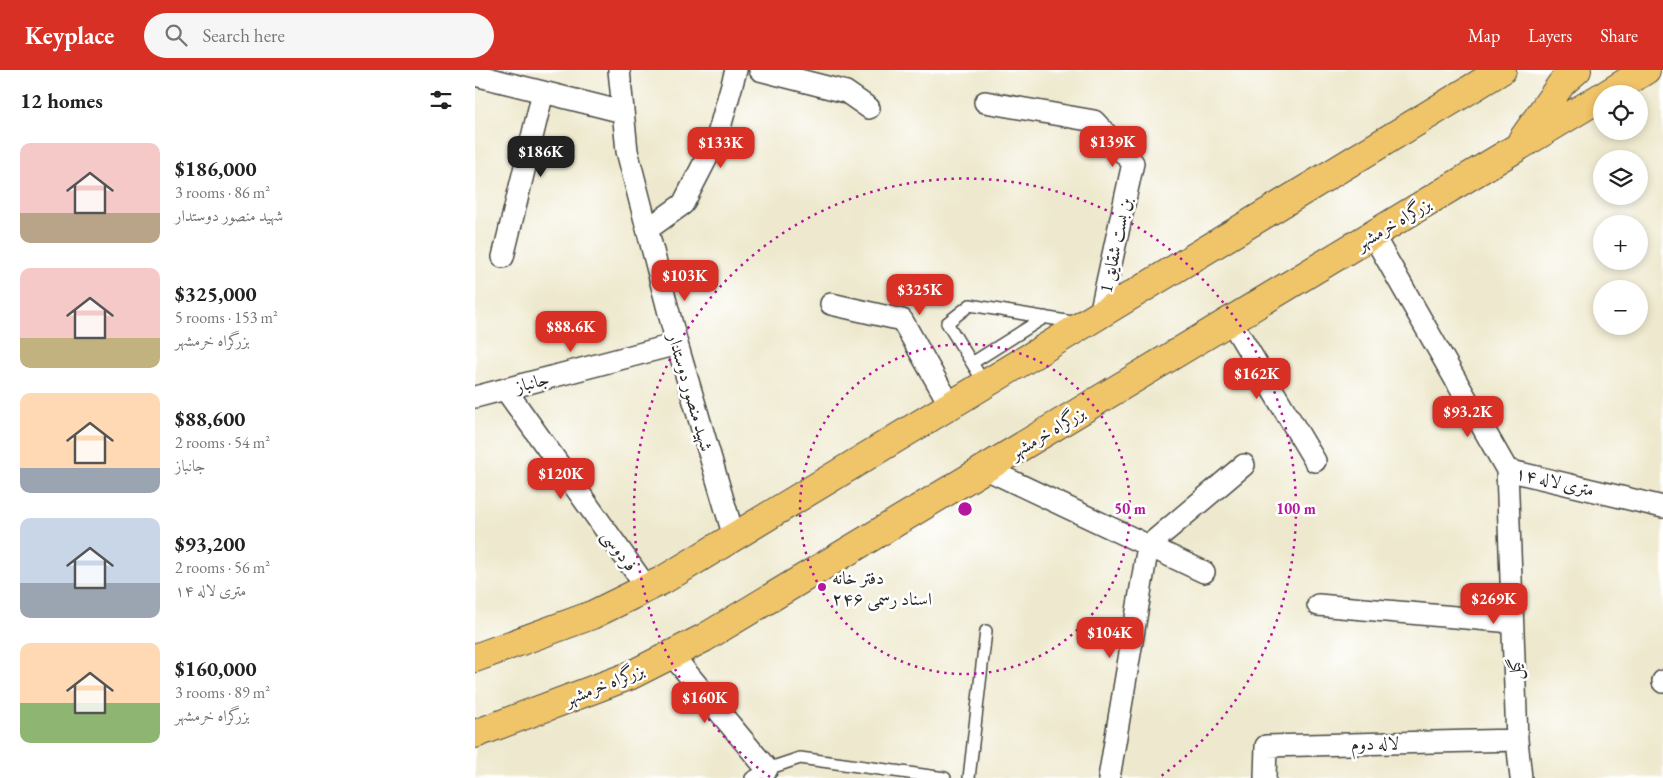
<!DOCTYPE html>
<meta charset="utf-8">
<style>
body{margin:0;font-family:"EB Garamond",Amiri,serif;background:#f6f6f6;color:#222;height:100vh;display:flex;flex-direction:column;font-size:19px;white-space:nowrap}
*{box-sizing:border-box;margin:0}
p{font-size:16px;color:#767676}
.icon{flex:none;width:28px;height:28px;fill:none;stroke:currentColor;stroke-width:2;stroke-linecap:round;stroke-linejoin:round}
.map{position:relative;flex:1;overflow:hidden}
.details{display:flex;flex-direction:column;background:#fff;width:475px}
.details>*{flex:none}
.tools{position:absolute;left:1118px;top:15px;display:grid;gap:10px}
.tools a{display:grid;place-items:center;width:55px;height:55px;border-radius:50%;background:#fff;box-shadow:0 2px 8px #0003;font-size:25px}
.price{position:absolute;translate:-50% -42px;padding:0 11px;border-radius:10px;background:#d93025;color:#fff;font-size:16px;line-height:32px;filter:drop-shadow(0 1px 2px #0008)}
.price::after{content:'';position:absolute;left:50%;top:30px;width:15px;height:11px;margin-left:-8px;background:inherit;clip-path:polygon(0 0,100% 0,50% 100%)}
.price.on{background:#222;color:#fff}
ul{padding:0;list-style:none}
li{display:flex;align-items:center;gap:15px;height:125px;padding:0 20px}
li span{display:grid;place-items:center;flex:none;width:140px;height:100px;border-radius:10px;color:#555}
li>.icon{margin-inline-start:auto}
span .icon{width:60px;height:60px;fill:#fffc;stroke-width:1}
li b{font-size:21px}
h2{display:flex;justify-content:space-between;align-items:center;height:60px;padding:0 20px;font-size:21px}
header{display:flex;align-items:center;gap:30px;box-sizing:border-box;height:70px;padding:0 25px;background:#d93025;color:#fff}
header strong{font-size:24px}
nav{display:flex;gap:28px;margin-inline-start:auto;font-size:18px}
.search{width:350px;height:45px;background:#f6f6f6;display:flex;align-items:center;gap:12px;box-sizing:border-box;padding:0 18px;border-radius:28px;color:#767676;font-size:19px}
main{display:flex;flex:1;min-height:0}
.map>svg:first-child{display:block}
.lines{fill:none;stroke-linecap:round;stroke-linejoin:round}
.lane-casing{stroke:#484843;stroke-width:14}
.street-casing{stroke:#484843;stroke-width:24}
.highway-casing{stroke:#484843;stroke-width:30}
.lane{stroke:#fff;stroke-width:11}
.street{stroke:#fff;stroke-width:21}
.highway{stroke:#f0c469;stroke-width:28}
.ring{fill:none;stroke:#b5179e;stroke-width:2.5;stroke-dasharray:2.5 5}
.poi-dot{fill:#b5179e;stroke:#fff;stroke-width:2}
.labels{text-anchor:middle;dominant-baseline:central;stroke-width:5;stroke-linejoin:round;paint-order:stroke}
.street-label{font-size:18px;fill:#2b2b2b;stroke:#fff}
.poi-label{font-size:18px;fill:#2b2b2b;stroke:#fff;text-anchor:start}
.centre{fill:#b5179e;stroke:#fff;stroke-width:2.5}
.ring-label{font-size:15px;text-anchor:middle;font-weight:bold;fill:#b5179e;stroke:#fff;stroke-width:5;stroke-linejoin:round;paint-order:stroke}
</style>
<header>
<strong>Keyplace</strong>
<div class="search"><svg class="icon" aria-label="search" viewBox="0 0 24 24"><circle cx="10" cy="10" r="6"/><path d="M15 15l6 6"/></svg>Search here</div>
<nav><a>Map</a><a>Layers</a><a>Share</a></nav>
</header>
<main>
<section class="details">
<h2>12 homes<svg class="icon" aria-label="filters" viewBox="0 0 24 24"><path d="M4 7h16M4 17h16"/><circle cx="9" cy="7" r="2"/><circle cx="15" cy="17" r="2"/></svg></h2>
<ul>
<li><span style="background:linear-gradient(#f6c9c9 70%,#b9a48a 0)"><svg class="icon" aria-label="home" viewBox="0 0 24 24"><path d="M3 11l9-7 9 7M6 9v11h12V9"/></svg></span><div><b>$186,000</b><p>3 rooms · 86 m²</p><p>شهید منصور دوستدار</p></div></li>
<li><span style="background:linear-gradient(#f6c9c9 70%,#c2b280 0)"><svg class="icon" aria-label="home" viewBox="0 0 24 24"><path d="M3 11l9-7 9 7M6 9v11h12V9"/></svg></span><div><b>$325,000</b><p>5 rooms · 153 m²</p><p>بزرگراه خرمشهر</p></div></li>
<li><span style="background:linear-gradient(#ffd9b3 75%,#9aa5b1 0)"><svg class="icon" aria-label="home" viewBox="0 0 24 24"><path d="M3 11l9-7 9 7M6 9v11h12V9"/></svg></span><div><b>$88,600</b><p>2 rooms · 54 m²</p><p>جانباز</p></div></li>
<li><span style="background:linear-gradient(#c9d6e8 65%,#9aa5b1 0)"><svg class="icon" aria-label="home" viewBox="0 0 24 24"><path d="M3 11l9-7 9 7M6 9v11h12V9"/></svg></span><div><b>$93,200</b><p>2 rooms · 56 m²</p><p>۱۴ متری لاله</p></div></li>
<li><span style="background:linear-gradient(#ffd9b3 60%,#8fb573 0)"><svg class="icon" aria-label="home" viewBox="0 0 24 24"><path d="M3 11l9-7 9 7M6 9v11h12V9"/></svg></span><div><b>$160,000</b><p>3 rooms · 89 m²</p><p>بزرگراه خرمشهر</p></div></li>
</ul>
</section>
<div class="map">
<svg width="1188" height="708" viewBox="0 0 1188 708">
<rect width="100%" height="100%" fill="#fff"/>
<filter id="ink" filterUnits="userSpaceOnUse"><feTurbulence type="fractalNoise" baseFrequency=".02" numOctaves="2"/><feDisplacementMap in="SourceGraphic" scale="10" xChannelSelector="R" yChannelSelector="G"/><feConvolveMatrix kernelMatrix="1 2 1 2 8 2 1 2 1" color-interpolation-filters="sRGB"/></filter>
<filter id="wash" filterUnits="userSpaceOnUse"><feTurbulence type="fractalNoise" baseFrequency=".0096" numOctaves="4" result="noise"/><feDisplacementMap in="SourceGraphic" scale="20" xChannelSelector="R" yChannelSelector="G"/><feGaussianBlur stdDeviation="1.12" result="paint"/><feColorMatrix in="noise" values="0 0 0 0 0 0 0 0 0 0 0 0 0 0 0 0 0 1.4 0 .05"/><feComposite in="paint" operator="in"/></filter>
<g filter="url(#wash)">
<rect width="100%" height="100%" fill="#eee9ce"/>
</g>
<g filter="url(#ink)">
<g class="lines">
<defs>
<path id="lane" d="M497,293L570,247
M510,314L472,253L495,235L603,253
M276,708L292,699L325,688L470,708
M494,708L511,561"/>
<path id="street" d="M144,0L152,81L202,274L259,467
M285,0L371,22L394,38
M0,5L148,42
M510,32L619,51L658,93L625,244
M173,159L208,134L242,68L261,0
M898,165L1032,400L1188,437
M28,187L68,22
M356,234L427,250L475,335
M756,251L840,391
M30,319L172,518
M0,327L202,274
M511,399L729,502
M1032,400L1042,670L1046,708
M843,535L1037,552
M197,585L292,699
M1188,612V611
M634,708L673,476L769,395
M790,708L791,676L1042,670"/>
<path id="highway" d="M1132,24L1171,0
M1047,70L1087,13L1102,0
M0,588L117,545L188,510L1027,0
M0,664L154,606L229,568L1126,27"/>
</defs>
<use href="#lane" class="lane-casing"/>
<use href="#street" class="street-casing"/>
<use href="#highway" class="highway-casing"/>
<use href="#lane" class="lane"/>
<use href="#street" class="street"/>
<use href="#highway" class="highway"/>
</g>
</g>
<g class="ring">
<circle cx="490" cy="439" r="165"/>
<path d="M295 707A331 331 0 1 1 685 707"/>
</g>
<circle class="poi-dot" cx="347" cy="517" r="5"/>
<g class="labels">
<g class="street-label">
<text transform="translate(918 153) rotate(-31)">بزرگراه خرمشهر</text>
<text transform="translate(640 175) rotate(-78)">بن بست شقایق 1</text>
<text transform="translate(57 312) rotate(-15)">جانباز</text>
<text transform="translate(216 322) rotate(74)">شهید منصور دوستدار</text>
<text transform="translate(572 362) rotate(-31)">بزرگراه خرمشهر</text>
<text transform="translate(1080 411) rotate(13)">۱۴ متری لاله</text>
<text transform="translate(145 480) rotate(54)">فردوسی</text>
<text transform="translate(1039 599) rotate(-92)">گیل</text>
<text transform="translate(129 614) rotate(-22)">بزرگراه خرمشهر</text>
<text transform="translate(900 673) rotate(-1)">لاله دوم</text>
</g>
<g class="poi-label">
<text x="357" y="507">دفتر خانه<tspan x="357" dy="21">اسناد رسمی ۲۴۶</tspan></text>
</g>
</g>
<circle cx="490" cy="439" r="8" class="centre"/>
<g class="ring-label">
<text x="655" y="444">50 m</text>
<text x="821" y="444">100 m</text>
</g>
</svg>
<div class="tools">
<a><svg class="icon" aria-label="locate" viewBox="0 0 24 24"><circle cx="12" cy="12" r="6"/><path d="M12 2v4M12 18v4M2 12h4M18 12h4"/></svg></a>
<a><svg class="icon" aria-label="layers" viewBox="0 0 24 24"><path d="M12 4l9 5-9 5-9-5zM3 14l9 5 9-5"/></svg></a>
<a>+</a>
<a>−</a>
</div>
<b class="price" style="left:638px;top:98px">$139K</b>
<b class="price" style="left:246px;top:99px">$133K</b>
<b class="price on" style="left:66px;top:108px">$186K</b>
<b class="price" style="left:210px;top:232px">$103K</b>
<b class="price" style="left:445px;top:246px">$325K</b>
<b class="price" style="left:96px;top:283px">$88.6K</b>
<b class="price" style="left:782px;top:330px">$162K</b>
<b class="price" style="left:993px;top:368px">$93.2K</b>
<b class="price" style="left:86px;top:430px">$120K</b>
<b class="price" style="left:1019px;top:555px">$269K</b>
<b class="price" style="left:635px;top:589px">$104K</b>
<b class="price" style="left:230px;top:654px">$160K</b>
</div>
</main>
